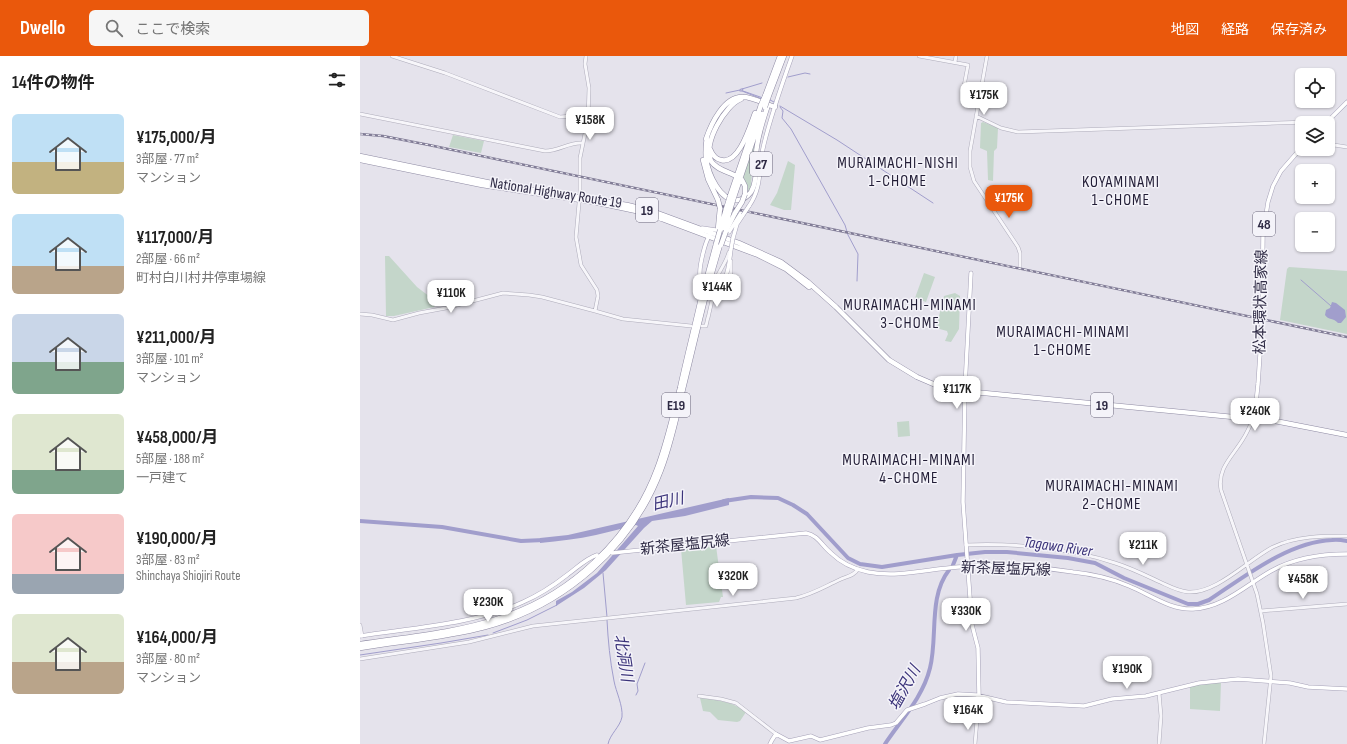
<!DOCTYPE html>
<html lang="ja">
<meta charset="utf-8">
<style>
body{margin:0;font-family:"Sofia Sans Condensed","Noto Sans JP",sans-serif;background:#f6f6f6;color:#222;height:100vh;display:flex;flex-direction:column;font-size:15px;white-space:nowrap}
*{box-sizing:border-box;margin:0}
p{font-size:13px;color:#767676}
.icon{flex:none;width:22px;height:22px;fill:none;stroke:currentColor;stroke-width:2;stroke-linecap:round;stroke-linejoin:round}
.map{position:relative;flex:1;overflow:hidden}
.panel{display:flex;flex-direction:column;background:#fff;width:360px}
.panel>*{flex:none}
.tools{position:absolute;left:935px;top:12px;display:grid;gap:8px}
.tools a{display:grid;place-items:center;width:40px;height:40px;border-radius:6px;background:#fff;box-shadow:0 1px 3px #0004;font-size:20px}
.price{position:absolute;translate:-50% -34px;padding:0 9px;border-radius:8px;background:#fff;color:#222;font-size:13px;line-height:26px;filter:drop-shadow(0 1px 2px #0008)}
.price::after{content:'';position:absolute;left:50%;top:24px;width:12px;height:9px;margin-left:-6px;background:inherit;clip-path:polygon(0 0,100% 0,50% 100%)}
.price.on{background:#ea580c;color:#fff}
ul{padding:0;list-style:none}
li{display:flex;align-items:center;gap:12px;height:100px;padding:0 12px}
li span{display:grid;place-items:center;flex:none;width:112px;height:80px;border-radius:6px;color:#555}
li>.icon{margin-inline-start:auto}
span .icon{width:48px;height:48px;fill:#fffc;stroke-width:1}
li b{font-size:17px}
h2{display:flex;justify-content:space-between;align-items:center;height:48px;padding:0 12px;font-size:17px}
header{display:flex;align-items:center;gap:24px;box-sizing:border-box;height:56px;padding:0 20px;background:#ea580c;color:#fff}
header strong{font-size:19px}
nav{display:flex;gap:22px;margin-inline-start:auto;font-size:14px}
.search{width:280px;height:36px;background:#f6f6f6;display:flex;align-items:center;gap:10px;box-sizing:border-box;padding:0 14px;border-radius:6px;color:#767676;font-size:15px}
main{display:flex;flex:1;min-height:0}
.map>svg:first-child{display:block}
.green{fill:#c4d6ca}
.water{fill:#a19ecc}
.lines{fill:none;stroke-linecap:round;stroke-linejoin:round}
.stream{stroke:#a19ecc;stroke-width:1}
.river{stroke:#a19ecc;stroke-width:4}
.minor-casing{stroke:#aeacba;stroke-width:4}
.major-casing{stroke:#a6a2b8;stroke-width:4.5}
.highway-casing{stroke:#8e8aa3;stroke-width:5.5}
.minor{stroke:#f7f6fa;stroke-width:3}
.major{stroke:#fff;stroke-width:3.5}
.highway{stroke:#fff;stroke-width:4.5}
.rail-casing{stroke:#817c96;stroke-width:2.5}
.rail{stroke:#f4f3f9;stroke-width:1;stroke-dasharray:3;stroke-linecap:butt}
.minor-bridge-casing{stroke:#aeacba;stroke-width:4;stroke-linecap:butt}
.major-bridge-casing{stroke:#a6a2b8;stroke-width:4.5;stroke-linecap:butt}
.highway-bridge-casing{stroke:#8e8aa3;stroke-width:5.5;stroke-linecap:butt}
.minor-bridge{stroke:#f7f6fa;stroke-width:3}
.major-bridge{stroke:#fff;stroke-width:3.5}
.highway-bridge{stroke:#fff;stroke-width:4.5}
.labels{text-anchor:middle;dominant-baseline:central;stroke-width:3;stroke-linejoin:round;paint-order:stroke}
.shield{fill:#f4f3f9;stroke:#6a677b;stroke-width:1}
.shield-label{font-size:14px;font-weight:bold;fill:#2f2b45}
.street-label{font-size:15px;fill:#2f2b45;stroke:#f4f3f9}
.neighbourhood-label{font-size:16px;letter-spacing:1px;fill:#221d36;stroke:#f4f3f9}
.water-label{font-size:16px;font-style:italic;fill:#3b337a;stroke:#f4f3f9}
</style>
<header>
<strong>Dwello</strong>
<div class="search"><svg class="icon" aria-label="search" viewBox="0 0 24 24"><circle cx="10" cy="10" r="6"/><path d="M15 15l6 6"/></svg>ここで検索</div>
<nav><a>地図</a><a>経路</a><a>保存済み</a></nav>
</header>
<main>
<section class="panel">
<h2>14件の物件<svg class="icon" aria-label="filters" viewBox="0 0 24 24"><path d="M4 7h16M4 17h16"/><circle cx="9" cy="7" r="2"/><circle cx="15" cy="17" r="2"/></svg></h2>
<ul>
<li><span style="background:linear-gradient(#bfe0f5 60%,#c2b280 0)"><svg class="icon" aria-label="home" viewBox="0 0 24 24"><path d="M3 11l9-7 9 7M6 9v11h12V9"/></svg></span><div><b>¥175,000/月</b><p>3部屋 · 77 m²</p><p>マンション</p></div></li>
<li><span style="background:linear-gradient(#bfe0f5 65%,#b9a48a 0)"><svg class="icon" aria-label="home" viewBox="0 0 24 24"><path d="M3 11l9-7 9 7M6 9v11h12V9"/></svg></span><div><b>¥117,000/月</b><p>2部屋 · 66 m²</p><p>町村白川村井停車場線</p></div></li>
<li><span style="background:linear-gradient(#c9d6e8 60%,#7fa58c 0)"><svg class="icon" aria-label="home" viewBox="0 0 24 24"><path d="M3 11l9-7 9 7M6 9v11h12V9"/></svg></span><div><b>¥211,000/月</b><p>3部屋 · 101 m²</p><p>マンション</p></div></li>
<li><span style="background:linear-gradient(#dfe7d0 70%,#7fa58c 0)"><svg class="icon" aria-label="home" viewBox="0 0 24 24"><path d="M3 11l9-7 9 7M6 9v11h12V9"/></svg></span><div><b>¥458,000/月</b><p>5部屋 · 188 m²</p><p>一戸建て</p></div></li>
<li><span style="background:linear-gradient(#f6c9c9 75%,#9aa5b1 0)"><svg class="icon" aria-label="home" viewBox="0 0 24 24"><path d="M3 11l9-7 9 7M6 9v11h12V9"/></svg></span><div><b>¥190,000/月</b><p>3部屋 · 83 m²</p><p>Shinchaya Shiojiri Route</p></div></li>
<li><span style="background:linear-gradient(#dfe7d0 60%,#b9a48a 0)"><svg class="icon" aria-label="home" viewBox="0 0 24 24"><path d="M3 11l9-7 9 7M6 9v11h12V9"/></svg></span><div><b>¥164,000/月</b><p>3部屋 · 80 m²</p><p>マンション</p></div></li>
</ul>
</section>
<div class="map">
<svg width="987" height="688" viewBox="0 0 987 688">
<rect width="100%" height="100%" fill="#e5e3ec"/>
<path class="green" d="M623,66L638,72L637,92L634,95L633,125L628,124L627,95L620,92L621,67Z
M397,78L393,104L391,130L387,139V129L383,122Z
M93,79L124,85L121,97L89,91Z
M428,105L435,109L431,154H424L410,149L417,137Z
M25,200H29L57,231L78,247L74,251L34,260H26Z
M929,211L987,215V278L920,264L927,213Z
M564,217L575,221L566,246L555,242Z
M595,237L600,240L599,273L591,286L585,285L588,278L587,275L576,272L584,240Z
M549,365L550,380L538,381L537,366Z
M356,490L363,541H361L359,546L326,549L321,493Z
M861,626L860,655L830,653V630Z
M340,642C357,644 372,645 386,656L380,665L377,666L358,664L350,656L343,655Z"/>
<path class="water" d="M972,246L976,247L985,254L986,261L981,267H978C974,262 968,264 965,259L966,254L970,252Z
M369,442V449L325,460L292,465L284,472L246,514L224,532L196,550V545L212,536L237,517L278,470L276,469C263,472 250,476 236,479C218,483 199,485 180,487V482L208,479Z"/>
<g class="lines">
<path class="stream" d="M428,21L445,17L450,18
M381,33H383L382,35H380Z
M382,33L402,27
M382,35L402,43
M383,35L403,42
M366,37L380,34
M410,44L414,46
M420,50L477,84L573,147
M420,51L423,55L422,62L431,73L485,169L488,179L498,198L497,225
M941,224L971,250
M243,517L247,561
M247,564C248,584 250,605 254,625C256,636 263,649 262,661C260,671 250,678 248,688
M133,577L167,564L197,549
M0,599L81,587L128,579
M276,639L278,635L277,628L285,607"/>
<path class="river" d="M364,445L391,441L418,442L433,449L447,458L488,502L500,508L522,511L597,499L625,496H647L708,502L735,507L764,522L828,548H838L849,544C884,521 928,486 972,484C977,483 982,484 987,485
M0,465L82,471L161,485L184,484
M593,509L597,499
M525,688C541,664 563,641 570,612C578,581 568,541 589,514"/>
<defs>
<path id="minor" d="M32,0L85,17L200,61L212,60L228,56
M226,0L225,8L229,32L228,63L220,102V136L216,181L221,209L237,234L238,240L235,255L263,263L331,270
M559,0L608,9L604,30L621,34
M627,0L610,95V111L614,125L658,191L660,197V211
M595,6L596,0
M0,58L185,95C199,95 209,86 222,87
M616,60L641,72L658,76L948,66L950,67
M968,85L974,89L987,91
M354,229C357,217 366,208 369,196
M0,258L12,259L33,264L59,257L86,252L143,237L169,239L182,241L235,255
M348,262L353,240L364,231L368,225L371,216V205
M342,270H346L348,261
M893,363C890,370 887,377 883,383C873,400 857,412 861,434L897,538L903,567L911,620L904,688
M606,489C653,487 710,492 755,507C771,512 785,519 800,526C809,530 818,535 828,536C856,538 888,504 913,491C936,480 962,480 987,480
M901,555L987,548
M0,569L2,580
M0,603L109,586L173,570L436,542C453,538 464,531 479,524C487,520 494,520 498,513
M339,640L361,643L376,647L416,678
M615,688L619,640
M799,688L801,660L799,637"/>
<path id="major" d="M966,67L987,46
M389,150C403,130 398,111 404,88C411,59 422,28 432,0
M342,172L369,176L381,157
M350,179C345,185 339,211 340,219C340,223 342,225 344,228C368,241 369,207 371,193
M373,182L377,168L383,159
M611,217L605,331L603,446L612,569L618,592L619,640
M902,257L903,178L908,146L913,130L921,115L942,91
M893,363L895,356L898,328L902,268
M252,497L446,477C458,479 462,490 471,497C481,507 494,513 508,516C538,522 568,513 598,511C636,508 676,510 713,516C732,518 751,522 769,530C789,538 810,554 833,553C863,552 886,529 911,515C934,502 961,498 987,498
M0,580C51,572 116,568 163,546C179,539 193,530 207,519C217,512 225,503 237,499
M410,688L412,684L416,678L429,685L451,680L460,684L508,672L531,669L536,667L547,654L565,648L580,642L598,638L616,639L646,646L724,650L752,643L786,640L839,627L878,623L930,627L948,631L987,633"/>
<path id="highway" d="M405,40L420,0
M408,42L424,0
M347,80C346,88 345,95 346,102C348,117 360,147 379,144C384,143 388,140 391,136C399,123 394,104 397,90C399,77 403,64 407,52
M346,83C351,68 364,40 383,41C393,41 405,48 415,51
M350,93C352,98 355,103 361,104C379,109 390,70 395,57
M0,100L146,130L267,149L292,155L379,187L421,206L448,226L476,251L529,304L557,321L578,330L593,334L915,365L987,379
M0,104L122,129L234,146L281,156L302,163L398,199L426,213L449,231
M343,104L348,123L358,144
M374,119C366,115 356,113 351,105C342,88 366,48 381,43
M382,124L385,130V138
M370,140L401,49
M374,141L402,58
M358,173L360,152
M360,174L366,153
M364,174L370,154
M366,175L375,157
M346,225L356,188
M349,227L360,189
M0,588C47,581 95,577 140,562C210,540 271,483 297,413C307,387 313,359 320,332C327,300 335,269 342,238
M0,592C41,585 84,582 125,571C204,550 272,491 301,414C311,388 317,360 323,333C331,301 338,270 346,239"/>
</defs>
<use href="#minor" class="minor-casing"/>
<use href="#major" class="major-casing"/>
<use href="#highway" class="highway-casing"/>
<use href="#minor" class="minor"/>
<use href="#major" class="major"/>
<use href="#highway" class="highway"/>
<defs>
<path id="rail" d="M0,78L23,80L69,89L987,281"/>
</defs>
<use href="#rail" class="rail-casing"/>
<use href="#rail" class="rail"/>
<defs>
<path id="minor-bridge" d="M351,239L354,229"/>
<path id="major-bridge" d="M383,159L389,150
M371,193L373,182
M902,268V257"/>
<path id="highway-bridge" d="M401,49L405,40
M405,51L408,42
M358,144L360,152
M366,153L370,140
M370,154L374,141
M375,157L382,146L385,138
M356,188L360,174
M361,189L366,175
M342,238L346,225
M346,239L349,227"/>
</defs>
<use href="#minor-bridge" class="minor-bridge-casing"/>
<use href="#major-bridge" class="major-bridge-casing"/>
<use href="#highway-bridge" class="highway-bridge-casing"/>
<use href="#minor-bridge" class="minor-bridge"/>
<use href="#major-bridge" class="major-bridge"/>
<use href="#highway-bridge" class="highway-bridge"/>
</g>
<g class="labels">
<g class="shield">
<rect x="390" y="96" width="22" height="24" rx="3"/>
<rect x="276" y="142" width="22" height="24" rx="3"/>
<rect x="893" y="156" width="22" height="24" rx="3"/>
<rect x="302" y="337" width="28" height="24" rx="3"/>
<rect x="731" y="337" width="22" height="24" rx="3"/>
</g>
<g class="shield-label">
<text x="401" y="108">27</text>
<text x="287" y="154">19</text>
<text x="904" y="168">48</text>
<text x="316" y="349">E19</text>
<text x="742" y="349">19</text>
</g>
<g class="street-label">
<text transform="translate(196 137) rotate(9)">National Highway Route 19</text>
<text transform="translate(901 246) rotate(-89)">松本環状高家線</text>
<text transform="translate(325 489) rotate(-6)">新茶屋塩尻線</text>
<text transform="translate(646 513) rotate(2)">新茶屋塩尻線</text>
</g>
<g class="neighbourhood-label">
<text x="538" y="107">MURAIMACHI-NISHI<tspan x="538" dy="18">1-CHOME</tspan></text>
<text x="761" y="126">KOYAMINAMI<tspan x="761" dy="18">1-CHOME</tspan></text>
<text x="550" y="249">MURAIMACHI-MINAMI<tspan x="550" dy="18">3-CHOME</tspan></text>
<text x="703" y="276">MURAIMACHI-MINAMI<tspan x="703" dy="18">1-CHOME</tspan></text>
<text x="549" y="404">MURAIMACHI-MINAMI<tspan x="549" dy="18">4-CHOME</tspan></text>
<text x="752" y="430">MURAIMACHI-MINAMI<tspan x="752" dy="18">2-CHOME</tspan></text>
</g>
<g class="water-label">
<text transform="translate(308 446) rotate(-13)">田川</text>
<text transform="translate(698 491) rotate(8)">Tagawa River</text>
<text transform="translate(263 602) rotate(81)">北洞川</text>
<text transform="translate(545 632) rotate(-61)">塩沢川</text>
</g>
</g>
</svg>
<div class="tools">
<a><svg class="icon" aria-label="locate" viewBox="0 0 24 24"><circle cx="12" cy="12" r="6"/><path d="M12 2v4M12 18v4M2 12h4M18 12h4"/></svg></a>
<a><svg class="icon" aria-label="layers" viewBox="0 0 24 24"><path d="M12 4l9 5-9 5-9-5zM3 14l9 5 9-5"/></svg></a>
<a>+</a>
<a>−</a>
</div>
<b class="price" style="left:624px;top:60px">¥175K</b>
<b class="price" style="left:230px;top:85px">¥158K</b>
<b class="price on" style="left:649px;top:163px">¥175K</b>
<b class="price" style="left:357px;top:252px">¥144K</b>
<b class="price" style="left:91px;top:258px">¥110K</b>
<b class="price" style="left:597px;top:354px">¥117K</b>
<b class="price" style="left:895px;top:376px">¥240K</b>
<b class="price" style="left:783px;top:510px">¥211K</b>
<b class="price" style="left:373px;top:541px">¥320K</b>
<b class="price" style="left:943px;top:544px">¥458K</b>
<b class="price" style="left:128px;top:567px">¥230K</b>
<b class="price" style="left:606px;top:576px">¥330K</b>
<b class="price" style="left:767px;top:634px">¥190K</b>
<b class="price" style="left:608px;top:675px">¥164K</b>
</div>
</main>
